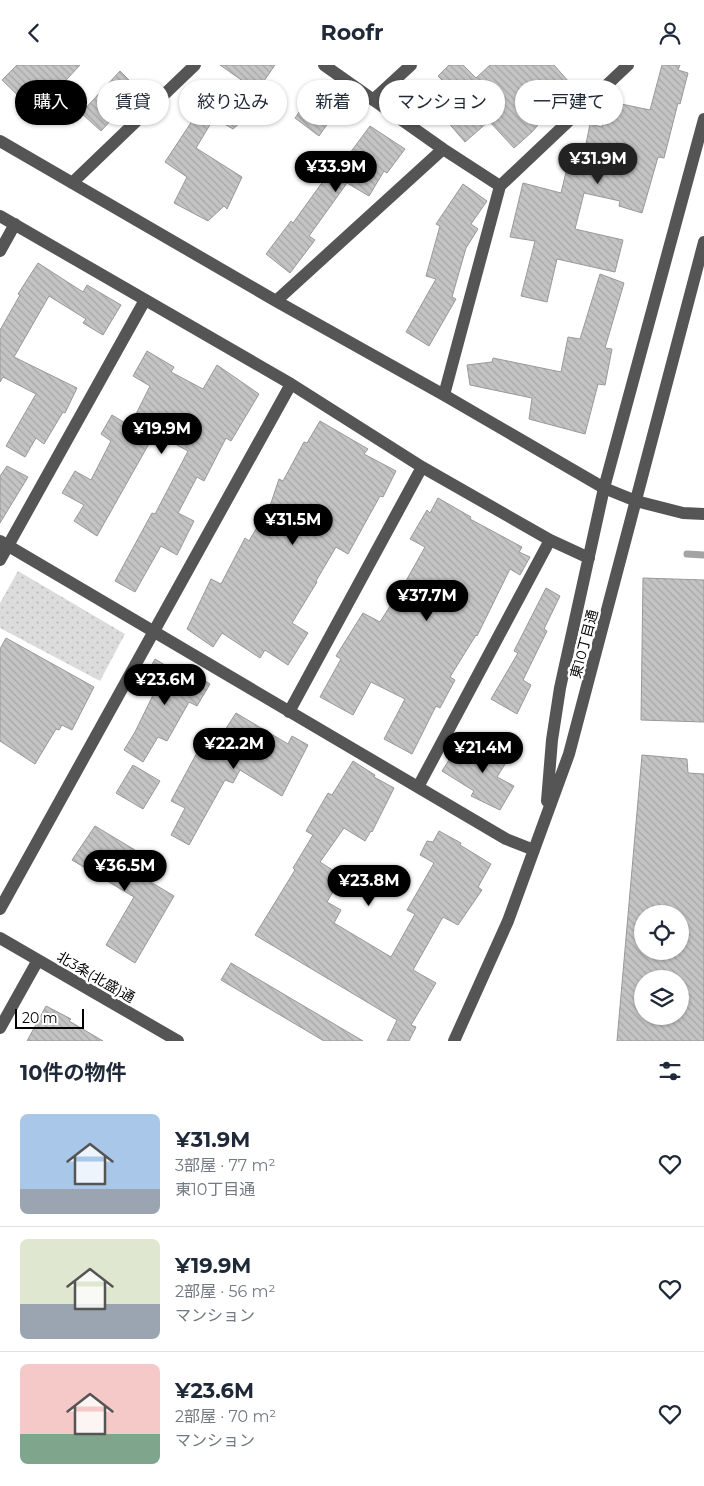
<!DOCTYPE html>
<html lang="ja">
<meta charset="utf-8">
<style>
body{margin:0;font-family:Montserrat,"Noto Sans JP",sans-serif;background:#f6f6f7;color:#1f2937;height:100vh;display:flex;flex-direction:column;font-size:19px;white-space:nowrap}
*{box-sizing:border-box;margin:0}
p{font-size:16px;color:#747a83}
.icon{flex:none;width:28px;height:28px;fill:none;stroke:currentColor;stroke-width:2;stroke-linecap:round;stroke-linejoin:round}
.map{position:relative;height:976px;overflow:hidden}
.side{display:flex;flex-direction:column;background:#fff;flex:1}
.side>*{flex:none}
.hud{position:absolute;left:15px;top:15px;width:675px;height:45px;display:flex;gap:10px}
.buttons{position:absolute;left:634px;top:840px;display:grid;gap:10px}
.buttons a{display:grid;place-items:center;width:55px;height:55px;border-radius:50%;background:#fff;box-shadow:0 1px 4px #0004;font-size:25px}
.scale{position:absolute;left:15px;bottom:12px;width:69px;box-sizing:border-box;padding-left:5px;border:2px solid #000;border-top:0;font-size:14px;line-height:18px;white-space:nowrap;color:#000;-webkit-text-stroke:4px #fff;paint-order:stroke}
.price{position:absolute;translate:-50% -42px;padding:0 11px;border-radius:18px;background:#000;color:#fff;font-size:16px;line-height:32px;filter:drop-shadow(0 1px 2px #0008)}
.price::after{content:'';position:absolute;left:50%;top:30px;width:15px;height:11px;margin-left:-8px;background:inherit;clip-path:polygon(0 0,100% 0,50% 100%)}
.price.current{background:#222;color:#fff}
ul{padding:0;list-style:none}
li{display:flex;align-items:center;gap:15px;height:125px;padding:0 20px}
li+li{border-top:1px solid #e0e1e3}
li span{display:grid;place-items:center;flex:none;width:140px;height:100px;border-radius:8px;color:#555}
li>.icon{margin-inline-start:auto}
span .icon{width:60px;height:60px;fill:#fffc;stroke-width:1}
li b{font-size:21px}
h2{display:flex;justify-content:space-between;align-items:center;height:60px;padding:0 20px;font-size:21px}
.tag{padding:0 18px;border-radius:22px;background:#fff;box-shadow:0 1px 4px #0004;font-size:18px;line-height:45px}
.tag.current{background:#000;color:#fff}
header{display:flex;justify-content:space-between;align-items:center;height:65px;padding:0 20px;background:#fff;font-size:22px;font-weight:700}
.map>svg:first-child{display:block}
.green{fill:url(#green-dots)}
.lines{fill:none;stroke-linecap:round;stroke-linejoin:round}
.stream{stroke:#a3a3a3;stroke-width:7}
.building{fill:url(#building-back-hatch);stroke:#999;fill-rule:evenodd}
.minor{stroke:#555;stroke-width:12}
.labels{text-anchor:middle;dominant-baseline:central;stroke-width:5;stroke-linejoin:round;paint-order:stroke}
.street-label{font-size:14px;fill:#000;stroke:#fff}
</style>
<header><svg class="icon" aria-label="back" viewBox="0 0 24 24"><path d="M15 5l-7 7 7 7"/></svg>Roofr<svg class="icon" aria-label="person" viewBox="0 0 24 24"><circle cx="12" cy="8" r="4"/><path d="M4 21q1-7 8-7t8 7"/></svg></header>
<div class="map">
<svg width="704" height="976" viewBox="0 0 704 976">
<defs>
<pattern id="green-dots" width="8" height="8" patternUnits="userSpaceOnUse" patternTransform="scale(1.25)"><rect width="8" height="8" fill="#dcdcdc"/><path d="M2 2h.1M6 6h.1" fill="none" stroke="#bbb" stroke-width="1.8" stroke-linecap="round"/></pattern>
<pattern id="building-back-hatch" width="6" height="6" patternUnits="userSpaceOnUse" patternTransform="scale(1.25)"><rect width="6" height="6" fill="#c4c4c4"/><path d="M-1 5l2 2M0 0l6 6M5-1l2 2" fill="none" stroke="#a7a7a7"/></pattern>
</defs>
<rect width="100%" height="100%" fill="#fff"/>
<path class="green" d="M18,506L125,569L100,616L0,563V538Z"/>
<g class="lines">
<path class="stream" d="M687,489L704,490"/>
</g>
<path class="building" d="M17,0H80L57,25L55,23L34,46L2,15Z
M220,0H275L257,26Z
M449,0H463L476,13L490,0H554L576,25L553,46L550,45L533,66L514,83L489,56L465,77L446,55L464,38L438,11Z
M662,0H680L678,5L688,8L680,39L678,38L664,93L658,92L642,148L619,141L620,136L584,128L575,164L623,175L615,207L557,194L547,237L521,231L535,176L510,172L523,118L561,128L571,86L584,89L590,59L602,62L607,36L650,45Z
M120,6L139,25L101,66L81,48Z
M212,16L229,26L227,30L248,51L233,64L214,53L196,83L242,112L227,144L224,141L208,156L174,138L187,112L165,97L194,53L190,50L208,19L210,20Z
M320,17L327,22L330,19L347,31L319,71L295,53Z
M370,61L405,84L387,108L384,106L369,131L347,118L309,171L315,175L290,208L266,189L291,156L293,158L339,94L344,96Z
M463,119L487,136L471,159L478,164L466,183L452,232L456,234L429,281L406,267L436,214L426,211L440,161L436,159Z
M38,198L83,227L87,220L121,240L103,270L83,258L86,254L49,231L14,292L77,323L65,348L63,347L44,379L36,373L25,392L6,381L36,329L3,312L0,317V265L20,230L18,229Z
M600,209L624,218L605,283L612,284L605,320L598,319L585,369L529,354L532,333L470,320L467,300L492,297L493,293L561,307L568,272L580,274Z
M147,286L174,302L171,307L203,324L217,300L259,329L231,376L226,373L204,416L197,412L178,448L194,456L177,490L161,481L135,527L115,516L152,448L155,449L188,386L155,368L97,471L74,456L84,440L62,428L75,406L91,415L111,376L101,369L112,350L130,361L150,321L133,311Z
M320,356L368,384L364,389L396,406L383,432L380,431L348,489L336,482L316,516L317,517L292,558L308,568L288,600L265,585L260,593L222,568L213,582L187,564L211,514L221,519L245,473L249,476L271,438L279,414L283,416L304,377L307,378Z
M7,401L28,412L0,458V411Z
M438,433L471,452L470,454L522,482L519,487L530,492L520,510L510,504L477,571L476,570L450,612L455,615L440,643L436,641L412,689L384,674L405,634L371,617L353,650L320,632L341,594L336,591L363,548L380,557L407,514L425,482L410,474L427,445L430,448Z
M643,513L704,515V657L641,655Z
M546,523L560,531L544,564L547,566L523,615L531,620L517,649L491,634L518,588L514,586Z
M6,573L94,622L72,665L62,660L59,665L56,664L35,699L0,676V584Z
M155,594L178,608L182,601L210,619L197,641L189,637L167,676L158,672L143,697L124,685L135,667L155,626L142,618Z
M236,648L288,679L292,671L308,680L282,731L240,705L233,718L225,715L189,780L171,770L185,743L171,736L200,682L210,688Z
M487,673L512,688L497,712L514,721L500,745L471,731L474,726L442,706L454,687L472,697Z
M642,690L687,694L688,708L704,709V976H617ZM642,849H680V886H642ZM642,914H680V951H642Z
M353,696L375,710L374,712L394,723L372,767L371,766L365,776L344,763L320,797L342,811L327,837L341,845L334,858L391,892L415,849L407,845L434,798L420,790L427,776L433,777L439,766L461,778L460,780L491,799L478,822L482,825L458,860L443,852L413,905L436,918L411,960L416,962L409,976H387L397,955L255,870L295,805L293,803L313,770L306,766L328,728L332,730Z
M133,700L160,716L143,744L116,728Z
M95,761L135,785L124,801L174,831L135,898L106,880L134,832L72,795Z
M231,898L363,976H324L221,915Z
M46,941L71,954L69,956L103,976H27Z"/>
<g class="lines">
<path class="minor" d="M324,0L443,84L500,121
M373,35L411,0
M0,76L276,236L444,330L604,423L636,436L683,448L704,449
M72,118L195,0
M0,151L291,319L422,402L550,475L589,493
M0,186L15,159
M276,236L443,84
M444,330L500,121L628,0
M0,476L506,774L534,785
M0,495L145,235
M289,647L422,402
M418,722L550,475
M547,736L552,675L560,623L604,423L704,54
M0,844L291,319
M0,873L178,976
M0,963L38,895
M454,976L508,856L569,689L704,177"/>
</g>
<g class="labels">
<g class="street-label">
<text transform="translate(584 579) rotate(-75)">東10丁目通</text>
<text transform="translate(96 912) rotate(30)">北3条(北盛)通</text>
</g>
</g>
</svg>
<div class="buttons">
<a><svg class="icon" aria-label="locate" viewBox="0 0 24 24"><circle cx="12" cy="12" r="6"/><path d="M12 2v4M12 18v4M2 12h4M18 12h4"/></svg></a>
<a><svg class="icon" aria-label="layers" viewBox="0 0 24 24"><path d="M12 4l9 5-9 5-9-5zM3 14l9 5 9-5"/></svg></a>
</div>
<div class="scale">20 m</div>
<b class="price current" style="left:598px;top:120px">¥31.9M</b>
<b class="price" style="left:336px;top:128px">¥33.9M</b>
<b class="price" style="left:162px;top:390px">¥19.9M</b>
<b class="price" style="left:293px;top:481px">¥31.5M</b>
<b class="price" style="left:427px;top:557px">¥37.7M</b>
<b class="price" style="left:165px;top:641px">¥23.6M</b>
<b class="price" style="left:234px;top:705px">¥22.2M</b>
<b class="price" style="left:483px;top:709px">¥21.4M</b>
<b class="price" style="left:125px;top:827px">¥36.5M</b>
<b class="price" style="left:369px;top:842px">¥23.8M</b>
<div class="hud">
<a class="tag current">購入</a>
<a class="tag">賃貸</a>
<a class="tag">絞り込み</a>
<a class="tag">新着</a>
<a class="tag">マンション</a>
<a class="tag">一戸建て</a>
</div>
</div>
<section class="side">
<h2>10件の物件<svg class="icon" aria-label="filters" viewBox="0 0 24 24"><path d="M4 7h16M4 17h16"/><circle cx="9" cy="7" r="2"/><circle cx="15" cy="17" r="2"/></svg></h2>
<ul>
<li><span style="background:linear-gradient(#a9c7e8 75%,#9aa5b1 0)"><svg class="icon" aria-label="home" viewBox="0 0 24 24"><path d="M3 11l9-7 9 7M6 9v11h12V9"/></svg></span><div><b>¥31.9M</b><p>3部屋 · 77 m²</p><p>東10丁目通</p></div><svg class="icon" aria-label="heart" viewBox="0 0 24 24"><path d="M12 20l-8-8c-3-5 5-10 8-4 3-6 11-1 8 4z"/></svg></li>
<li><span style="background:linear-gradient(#dfe7d0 65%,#9aa5b1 0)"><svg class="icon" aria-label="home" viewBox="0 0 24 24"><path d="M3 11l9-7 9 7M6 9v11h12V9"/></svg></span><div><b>¥19.9M</b><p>2部屋 · 56 m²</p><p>マンション</p></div><svg class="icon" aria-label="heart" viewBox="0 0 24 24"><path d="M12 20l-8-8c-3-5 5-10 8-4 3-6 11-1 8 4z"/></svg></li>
<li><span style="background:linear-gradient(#f6c9c9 70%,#7fa58c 0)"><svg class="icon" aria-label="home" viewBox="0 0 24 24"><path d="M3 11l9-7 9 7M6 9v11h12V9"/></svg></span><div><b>¥23.6M</b><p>2部屋 · 70 m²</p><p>マンション</p></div><svg class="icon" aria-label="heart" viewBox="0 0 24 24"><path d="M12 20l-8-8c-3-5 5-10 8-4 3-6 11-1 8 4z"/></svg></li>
</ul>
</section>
